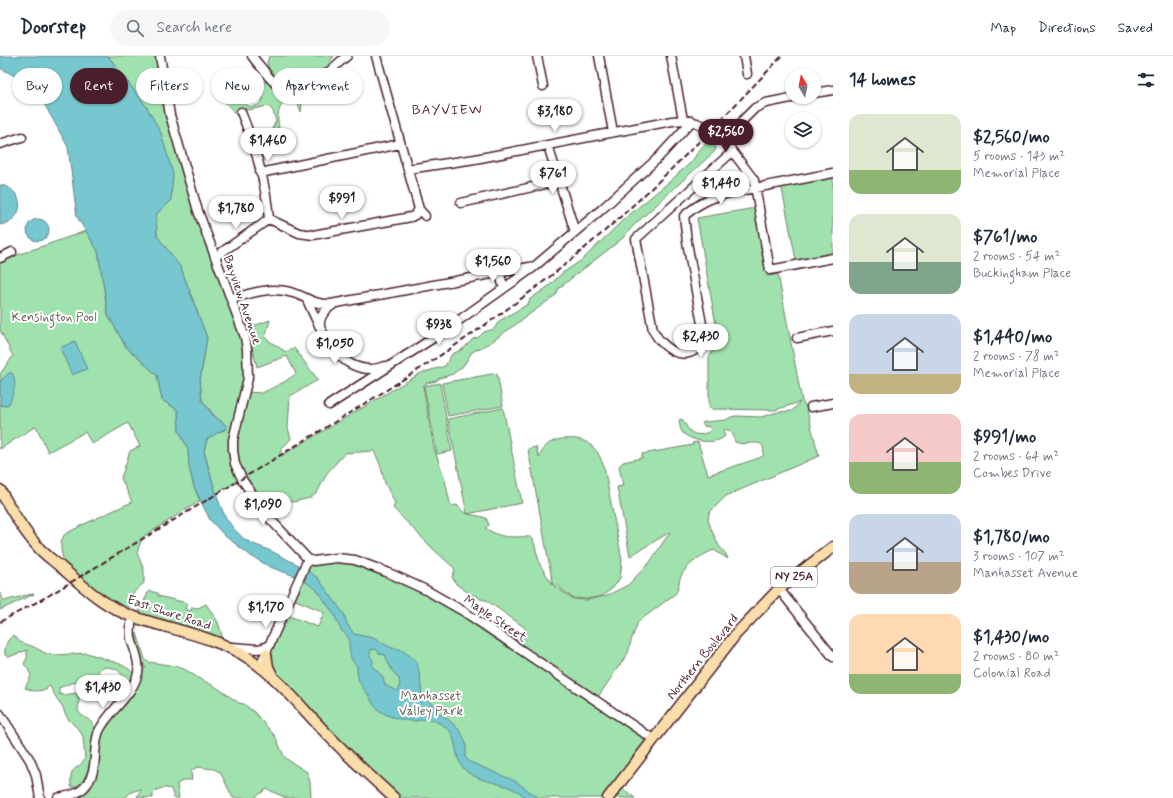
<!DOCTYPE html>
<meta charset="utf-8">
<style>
body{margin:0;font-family:Mynerve,sans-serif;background:#f6f6f7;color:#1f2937;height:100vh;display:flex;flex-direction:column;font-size:15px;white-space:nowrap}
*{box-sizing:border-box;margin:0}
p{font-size:13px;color:#747a83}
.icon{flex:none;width:22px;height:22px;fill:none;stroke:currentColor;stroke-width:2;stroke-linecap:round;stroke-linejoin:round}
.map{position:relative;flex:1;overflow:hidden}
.sheet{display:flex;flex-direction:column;background:#fff;width:340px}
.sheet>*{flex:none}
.banner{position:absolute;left:12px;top:12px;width:380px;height:36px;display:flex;gap:8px}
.needle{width:26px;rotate:350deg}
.fabs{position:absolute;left:785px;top:12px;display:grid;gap:8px}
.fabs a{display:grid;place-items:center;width:36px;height:36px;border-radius:50%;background:#fff;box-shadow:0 1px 3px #0004;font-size:20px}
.price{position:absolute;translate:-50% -34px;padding:0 9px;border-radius:14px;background:#fff;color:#222;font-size:13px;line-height:26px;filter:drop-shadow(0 1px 2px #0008)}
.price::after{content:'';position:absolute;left:50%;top:24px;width:12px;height:9px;margin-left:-6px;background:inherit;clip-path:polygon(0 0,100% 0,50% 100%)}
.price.active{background:#4a1f2b;color:#fff}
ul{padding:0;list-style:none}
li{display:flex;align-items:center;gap:12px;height:100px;padding:0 16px}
li span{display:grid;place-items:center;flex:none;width:112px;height:80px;border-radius:12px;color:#555}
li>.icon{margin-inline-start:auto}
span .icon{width:48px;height:48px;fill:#fffc;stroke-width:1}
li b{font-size:17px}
h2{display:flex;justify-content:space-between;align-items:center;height:48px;padding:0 16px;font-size:17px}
.tag{padding:0 14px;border-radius:18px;background:#fff;box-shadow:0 1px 3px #0004;font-size:14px;line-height:36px}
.tag.active{background:#4a1f2b;color:#fff}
header{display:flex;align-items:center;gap:24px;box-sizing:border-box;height:56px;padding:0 20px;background:#fff;border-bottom:1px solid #e0e1e3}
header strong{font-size:19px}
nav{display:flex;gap:22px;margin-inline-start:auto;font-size:14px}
.search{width:280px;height:36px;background:#f6f6f7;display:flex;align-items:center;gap:10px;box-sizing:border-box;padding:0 14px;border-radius:22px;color:#747a83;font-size:15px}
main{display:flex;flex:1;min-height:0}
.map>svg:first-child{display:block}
.green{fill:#9fe2ad;stroke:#74806c}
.water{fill:#76c7cf;stroke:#64848d;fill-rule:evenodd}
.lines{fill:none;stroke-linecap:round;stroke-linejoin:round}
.minor-casing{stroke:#4a1f2b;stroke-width:11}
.major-casing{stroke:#4a1f2b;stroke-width:13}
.minor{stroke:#fff;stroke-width:8}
.major{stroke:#f9deab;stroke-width:10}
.rail{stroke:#4a1f2b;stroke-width:2;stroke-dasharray:6 3;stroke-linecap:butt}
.minor-bridge-casing{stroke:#4a1f2b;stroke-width:11;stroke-linecap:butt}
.minor-bridge{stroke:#fff;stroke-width:8}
.labels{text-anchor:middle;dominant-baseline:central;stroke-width:4;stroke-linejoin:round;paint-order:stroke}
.shield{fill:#fff;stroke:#80626b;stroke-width:1}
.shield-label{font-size:12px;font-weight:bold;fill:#4a1f2b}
.street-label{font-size:13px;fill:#4a1f2b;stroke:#fff}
.park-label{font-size:13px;fill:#645a52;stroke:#fff}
.neighbourhood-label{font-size:14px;letter-spacing:1px;fill:#4a1f2b;stroke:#fff}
</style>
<header>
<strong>Doorstep</strong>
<div class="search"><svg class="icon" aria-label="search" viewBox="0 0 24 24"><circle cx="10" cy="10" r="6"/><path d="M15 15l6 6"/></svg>Search here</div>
<nav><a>Map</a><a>Directions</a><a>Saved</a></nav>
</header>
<main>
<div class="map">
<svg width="833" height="742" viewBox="0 0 833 742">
<rect width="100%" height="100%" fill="#fff"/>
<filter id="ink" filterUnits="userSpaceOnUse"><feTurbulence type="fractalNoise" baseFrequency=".025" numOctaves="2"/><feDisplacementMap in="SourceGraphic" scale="8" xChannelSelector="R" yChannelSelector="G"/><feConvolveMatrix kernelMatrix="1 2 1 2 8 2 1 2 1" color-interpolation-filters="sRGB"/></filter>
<g filter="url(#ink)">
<path class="green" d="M108,0H160L161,8L190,126L245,281V336L262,337L284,326L296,318L287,300L257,311L246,268L256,269L270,264L265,282L286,296L294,292L318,324L290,340L288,372L291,383L283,391L280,397L281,400L421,317L445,310L452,298L463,293L473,283L479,281L484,276L494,273L499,265L528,248L530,243L549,230L561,218L582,204L623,164L675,121C679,116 682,114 687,110C696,103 697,92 709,86L713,87L716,92L715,95L633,170L623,182L559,232L556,239L490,287L472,296L463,310L453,318L440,322L436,325L427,327L423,330L434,392L445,424L450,447L452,450L457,449C467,462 473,457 486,462L489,469L485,472C504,484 510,480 530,481L533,483L540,509L553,529L528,393L536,391L539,402C541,398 543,392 547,389C552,385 558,383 564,383C589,380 600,394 605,416L622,504L620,522L613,532L602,540L587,543L573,542L561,533L558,529L554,530L573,543L587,544L606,540L628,529L650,506L670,476L630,500L617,431L623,430L619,410L623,406L642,402V398L693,389L692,387L698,386L708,419L759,402L763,400C768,378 746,392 735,386C734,379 731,372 723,374L725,380C716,389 694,386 684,378C680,375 680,369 679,364L682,363C685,366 686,371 689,374C695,381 705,379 711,374L710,371L704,370L702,367L705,366L726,364L731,361L735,360L761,361L778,356L792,355L800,346L775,354L711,353L709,351V301L716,290V269L697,162L755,152L767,220L778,218L802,345L806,351L819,400L726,440L709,457L708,464L712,475L719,490L726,498L728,503L714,494C704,497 685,510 681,520C678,526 680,532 675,538L638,566L631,585L628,597L596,644L653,683L618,729L635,742H394L260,611L284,558L318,571L324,556L291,542L308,503L337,502L446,540L518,585L523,583C527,579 527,576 524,571L486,544L480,543L477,540L471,539L466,535L456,528L452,521L455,514L453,511L433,493L393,452L395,447L385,427L380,408L374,395L345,397L327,417L317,437L310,442L293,446L285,445L272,449L265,456L241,423L216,438L204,395L207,383L215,377L225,374L224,367L217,363L202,344L200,324L207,282L181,212L157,180L156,158L171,145L148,53Z
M269,0H334C321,15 330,29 330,47L319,29L309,26L304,28L301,56C299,50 296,44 290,42C271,53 280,70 281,88L272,73L276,65L273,55L268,50L248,54L244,52L237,60L225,46L226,40L230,37C241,41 250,61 263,44L259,31L256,26L242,25C256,18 257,25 270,27V16L267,7Z
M833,118V203L797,209L781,128Z
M86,175L98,195L108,259L126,291L157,319L162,344L178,354L179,375L188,393L189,411L194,431L200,445L141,482V485L137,497L144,514V527C130,539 129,541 129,559L65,511L61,494V486L64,479L80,470L132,446L121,422L130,395L140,390L128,367L92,388L85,376L48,396L36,370L0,393V318L13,300L0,274V205Z
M497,317L503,350L448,360L442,327Z
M440,327L452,395L437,398L424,330Z
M503,352L522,447L467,458L448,363Z
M149,535L158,537V540L187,547L185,553L191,555L192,551L198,552L206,548L218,566L225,590L136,562Z
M0,537L4,545L27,539L34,538L0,554Z
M137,577L145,603L148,606L176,610L186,614L198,622L216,631L239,647L244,648L254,656L275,680L284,700L288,704L307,716L310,726L311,742H286L267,733L254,742H233L220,716L214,713L197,711L191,715L192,724H184L177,728V730L179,742H174L171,733C164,731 158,732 153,737V742L137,741L141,733L131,736L125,742H69L86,730L96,687L138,613L146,612C140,607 136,585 137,577Z
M14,579L20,586L34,591L47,598L55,599L87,597L120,608L129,613L133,617V623L128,624C116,614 120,612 103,611L99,614L96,620L90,625L71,627L59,632V638L63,639L77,637C81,642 78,648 78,655C82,662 92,663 95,672C98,682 88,721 80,729C78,731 74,731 71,731C70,708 74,718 85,703L83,681L80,675L69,664L65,658L63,651L57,643L49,629L46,634L34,635L25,632L31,620L28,613L24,608L27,602V594L9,601L5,599C4,591 7,583 14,579Z"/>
<path class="water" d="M0,0H108L148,53L161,77L173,118L171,145L156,158L157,180L181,212L207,282L200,324L202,344L212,358L228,371L207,383L204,395L209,415L220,449L226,462L234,473L243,482L251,487L271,495L304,512L318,522L344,558L347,568L354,578L373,582L392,592L400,593L416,604L420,620L422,640L435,651L436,656C446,660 462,674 465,685C467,691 466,696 465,701L470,706L515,725L539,742H526C510,725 483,729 466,715C454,705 458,687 450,675C447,672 439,667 435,665C425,660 420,666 411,665C398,663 382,660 373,648C371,645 371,642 369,640C360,628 357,625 357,610C349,604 349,592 349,582L341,574L334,558L316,533L300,522L270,511L251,500L225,480L210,464L194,431L189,411L188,393L179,375L178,354L162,344L157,319L126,291L108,259L98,195L77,161L68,91L35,31L0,12ZM376,593L380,598L385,599C387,603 388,608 391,612C395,621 402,620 399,633L396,635L385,629L383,621L372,610L373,604C370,601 369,599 371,594Z
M0,129C18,131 27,152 12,164C9,167 4,168 0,169Z
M27 174a11 11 0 1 1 22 0a11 11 0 1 1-22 0Z
M75,285L87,313L72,319L60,292Z
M9,317H12C18,326 13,339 9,348L5,350L0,349V325Z"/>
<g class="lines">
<defs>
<path id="minor" d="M160,0L170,59L198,155L231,243L245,281L247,293L248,322L233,384V394L235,408L243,425L270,463L308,503
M252,0C257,7 263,13 268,20C273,25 277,31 284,34C305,44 332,11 347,0
M376,0L419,153L425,160
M537,0L543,30
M599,0L613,76
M671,0L683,64
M744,0L747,18
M814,37L833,34
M241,56C255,90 266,127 269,163
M723,83L726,87L744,63L755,52L766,47L796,41
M726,87L754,124L770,214L833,202
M0,88L22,81
M550,96L575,176
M732,96L636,183L653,274C664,297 695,311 704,279L687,186L684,160C699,147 710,142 729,137L833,117
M408,113L475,103L672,65L686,64L697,67
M260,117L400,88
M461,147L559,125
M269,163L299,177L313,179L411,161L415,159L419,153
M215,201L269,163
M0,202L12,196
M499,216L504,232
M231,243C251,237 272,230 293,237C307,241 314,249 331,248L535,210L602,153L658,102L692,65
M307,244C320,271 334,313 371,313C376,313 381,311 386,310
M320,269C319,259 326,253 334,248
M797,282L833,275
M329,349L441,277L534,211
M811,351L833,347
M308,503L313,505L337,502L355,504L389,517L426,534L463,555L653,683
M779,533L833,601
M232,591L258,593L269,590
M263,603L308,503
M0,658L30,704L36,719L40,742
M58,742C69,740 80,738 87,728C99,712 92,692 99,675C109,654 132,641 138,617C140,605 134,594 131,582C130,575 131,567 132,561"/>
<path id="major" d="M0,434C11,454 23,475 39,492C45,499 54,505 62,512C83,530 106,552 134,561C172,574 215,580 250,603C281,624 302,653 328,679C349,701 371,721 394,742
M266,598L268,611L272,619
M608,742L736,578L779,533L833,491"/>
</defs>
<use href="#minor" class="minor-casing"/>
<use href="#major" class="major-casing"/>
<use href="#minor" class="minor"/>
<use href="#major" class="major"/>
<path class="rail" d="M0,566L48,540C129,491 211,442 292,392C381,338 470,284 552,219C635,153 709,77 782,0"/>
<defs>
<path id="minor-bridge" d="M699,68L721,81"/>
</defs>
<use href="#minor-bridge" class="minor-bridge-casing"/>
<use href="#minor-bridge" class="minor-bridge"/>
</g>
</g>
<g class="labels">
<rect class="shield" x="771" y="511" width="46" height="20" rx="3"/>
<g class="shield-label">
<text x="794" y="521">NY 25A</text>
</g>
<g class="street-label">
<text transform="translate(242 244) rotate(71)">Bayview Avenue</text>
<text transform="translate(169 557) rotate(18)">East Shore Road</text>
<text transform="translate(495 563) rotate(34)">Maple Street</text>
<text transform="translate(703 601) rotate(-51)">Northern Boulevard</text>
</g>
<g class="park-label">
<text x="54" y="261">Kensington Pool</text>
<text x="431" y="640">Manhasset<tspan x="431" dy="15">Valley Park</tspan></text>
</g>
<g class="neighbourhood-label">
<text x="447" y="54">BAYVIEW</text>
</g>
</g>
</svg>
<div class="fabs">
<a><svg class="needle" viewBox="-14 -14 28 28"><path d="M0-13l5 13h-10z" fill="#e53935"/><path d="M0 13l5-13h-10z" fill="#747a83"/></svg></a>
<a><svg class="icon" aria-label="layers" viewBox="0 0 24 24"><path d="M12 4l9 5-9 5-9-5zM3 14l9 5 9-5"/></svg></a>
</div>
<b class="price" style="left:555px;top:77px">$3,180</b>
<b class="price active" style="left:726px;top:97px">$2,560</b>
<b class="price" style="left:268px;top:106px">$1,460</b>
<b class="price" style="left:553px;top:139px">$761</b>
<b class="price" style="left:721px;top:149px">$1,440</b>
<b class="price" style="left:342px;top:164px">$991</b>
<b class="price" style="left:236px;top:174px">$1,780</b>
<b class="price" style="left:493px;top:227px">$1,560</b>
<b class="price" style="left:439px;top:290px">$938</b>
<b class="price" style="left:701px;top:302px">$2,430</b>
<b class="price" style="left:335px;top:309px">$1,050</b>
<b class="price" style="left:263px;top:470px">$1,090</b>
<b class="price" style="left:266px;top:573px">$1,170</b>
<b class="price" style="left:103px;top:653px">$1,430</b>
<div class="banner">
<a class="tag">Buy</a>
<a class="tag active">Rent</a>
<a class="tag">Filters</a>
<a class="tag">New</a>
<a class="tag">Apartment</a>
</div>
</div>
<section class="sheet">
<h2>14 homes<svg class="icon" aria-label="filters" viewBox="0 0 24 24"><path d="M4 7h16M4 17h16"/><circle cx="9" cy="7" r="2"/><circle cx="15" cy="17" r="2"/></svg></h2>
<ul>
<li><span style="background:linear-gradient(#dfe7d0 70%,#8fb573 0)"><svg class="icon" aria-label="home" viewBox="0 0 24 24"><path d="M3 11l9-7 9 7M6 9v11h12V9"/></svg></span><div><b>$2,560/mo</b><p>5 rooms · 143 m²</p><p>Memorial Place</p></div></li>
<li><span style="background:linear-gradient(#dfe7d0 60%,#7fa58c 0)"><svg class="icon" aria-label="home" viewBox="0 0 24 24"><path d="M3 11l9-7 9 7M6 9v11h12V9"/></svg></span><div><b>$761/mo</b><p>2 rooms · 54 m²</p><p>Buckingham Place</p></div></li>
<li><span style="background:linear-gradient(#c9d6e8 75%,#c2b280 0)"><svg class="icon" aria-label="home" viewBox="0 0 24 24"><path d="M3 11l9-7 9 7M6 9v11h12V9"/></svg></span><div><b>$1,440/mo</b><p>2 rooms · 78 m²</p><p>Memorial Place</p></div></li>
<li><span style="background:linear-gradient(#f6c9c9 60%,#8fb573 0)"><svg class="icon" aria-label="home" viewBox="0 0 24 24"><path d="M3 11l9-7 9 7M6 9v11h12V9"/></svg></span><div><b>$991/mo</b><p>2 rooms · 64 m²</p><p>Combes Drive</p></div></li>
<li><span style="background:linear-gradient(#c9d6e8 60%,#b9a48a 0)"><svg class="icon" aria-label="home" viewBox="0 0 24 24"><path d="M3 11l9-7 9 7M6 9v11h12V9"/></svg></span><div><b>$1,780/mo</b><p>3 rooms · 107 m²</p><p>Manhasset Avenue</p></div></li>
<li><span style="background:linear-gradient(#ffd9b3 75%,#8fb573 0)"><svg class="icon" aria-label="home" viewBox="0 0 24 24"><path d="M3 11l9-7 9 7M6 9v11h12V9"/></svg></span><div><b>$1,430/mo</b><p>2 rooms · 80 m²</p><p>Colonial Road</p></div></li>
</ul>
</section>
</main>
